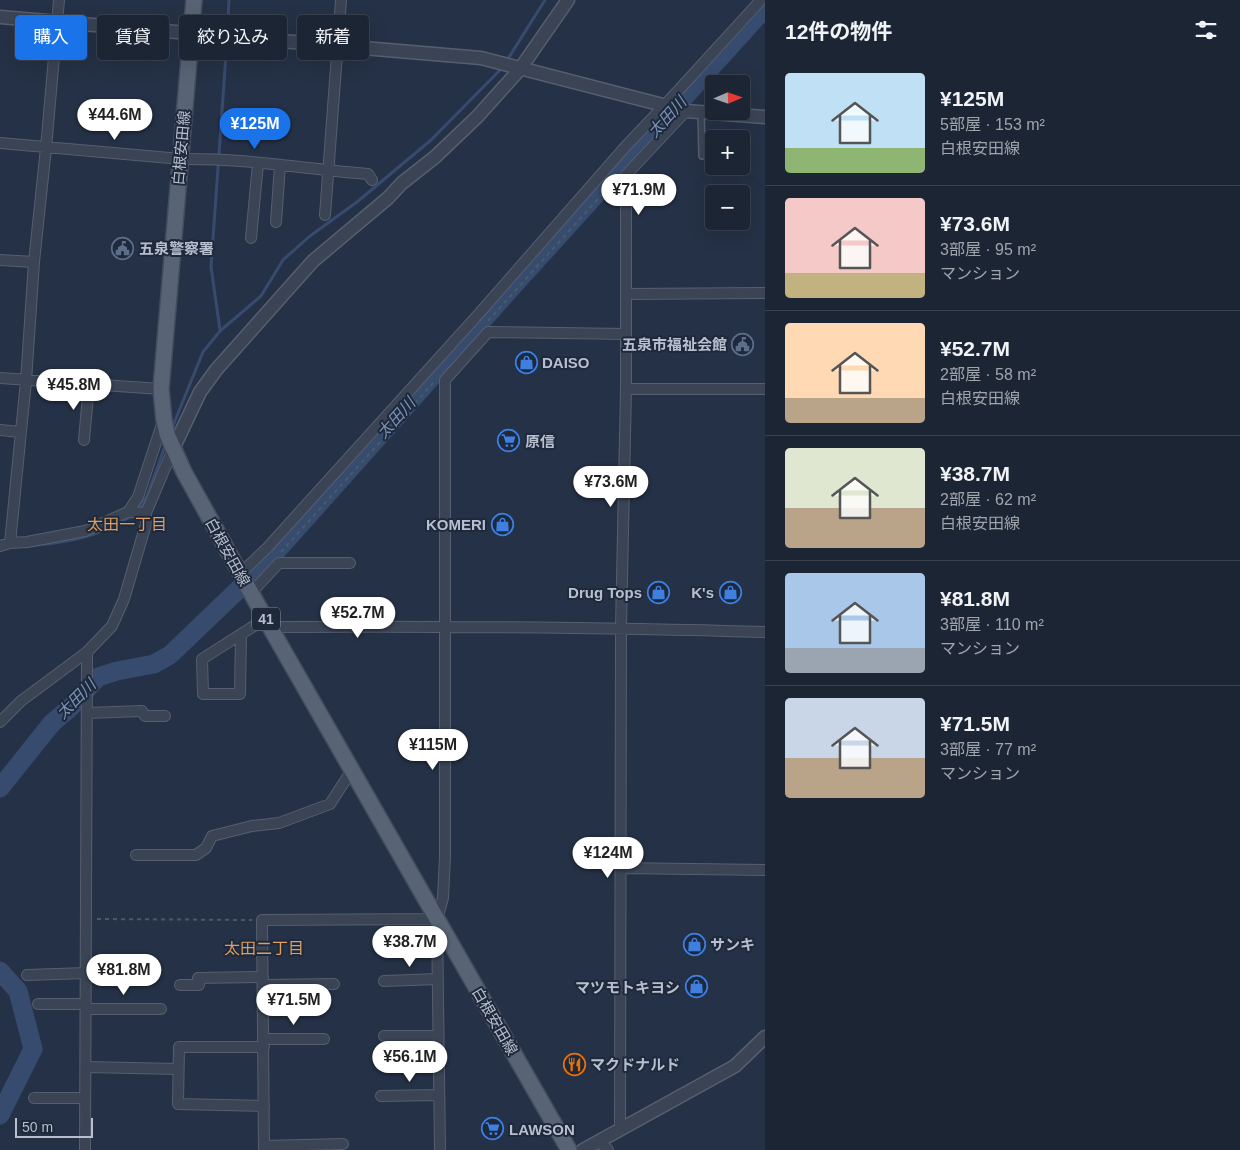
<!DOCTYPE html>
<html lang="ja">
<meta charset="utf-8">
<style>
body{margin:0;font-family:Arial,"Noto Sans JP",sans-serif;background:#293140;color:#f1f3f6;height:100vh;display:flex;flex-direction:column;font-size:19px;white-space:nowrap}
*{box-sizing:border-box;margin:0}
p{font-size:16px;color:#a0a5ac}
.icon{flex:none;width:28px;height:28px;fill:none;stroke:currentColor;stroke-width:2;stroke-linecap:round;stroke-linejoin:round}
.map{position:relative;flex:1;overflow:hidden}
.details{display:flex;flex-direction:column;background:#1c2534;width:475px}
.details>*{flex:none}
.banner{position:absolute;left:15px;top:15px;width:475px;height:45px;display:flex;gap:10px}
.needle{width:32px;rotate:88deg}
.buttons{position:absolute;left:705px;top:75px;display:grid;gap:10px}
.buttons a{display:grid;place-items:center;width:45px;height:45px;border-radius:5px;background:#1c2534;box-shadow:0 5px 20px #0002,0 0 0 1px #3a424f;font-size:25px}
.scale{position:absolute;left:15px;bottom:12px;width:78px;box-sizing:border-box;padding-left:5px;border:2px solid #b8bfce;border-top:0;font-size:14px;line-height:18px;white-space:nowrap;color:#b8bfce;-webkit-text-stroke:4px #1e293b;paint-order:stroke}
.price{position:absolute;translate:-50% -42px;padding:0 11px;border-radius:18px;background:#fff;color:#222;font-size:16px;line-height:32px;filter:drop-shadow(0 1px 2px #0008)}
.price::after{content:'';position:absolute;left:50%;top:30px;width:15px;height:11px;margin-left:-8px;background:inherit;clip-path:polygon(0 0,100% 0,50% 100%)}
.price.current{background:#1a73e8;color:#fff}
ul{padding:0;list-style:none}
li{display:flex;align-items:center;gap:15px;height:125px;padding:0 20px}
li+li{border-top:1px solid #3a424f}
li span{display:grid;place-items:center;flex:none;width:140px;height:100px;border-radius:5px;color:#555}
li>.icon{margin-inline-start:auto}
span .icon{width:60px;height:60px;fill:#fffc;stroke-width:1}
li b{font-size:21px}
h2{display:flex;justify-content:space-between;align-items:center;height:60px;padding:0 20px;font-size:21px}
.pill{padding:0 18px;border-radius:5px;background:#1c2534;box-shadow:0 5px 20px #0002,0 0 0 1px #3a424f;font-size:18px;line-height:45px}
.pill.current{background:#1a73e8;color:#fff}
main{display:flex;flex:1;min-height:0}
.map>svg:first-child{display:block}
.lines{fill:none;stroke-linecap:round;stroke-linejoin:round}
.stream{stroke:#374b6e;stroke-width:3}
.river{stroke:#374b6e;stroke-width:19}
.service-casing{stroke:#555f6f;stroke-width:8}
.minor-casing{stroke:#555f6f;stroke-width:12}
.tertiary-casing{stroke:#555f6f;stroke-width:15}
.primary-casing{stroke:#434d5e;stroke-width:18}
.path{stroke:#465e62;stroke-width:2;stroke-dasharray:4 4;stroke-linecap:butt}
.service{stroke:#3a4455;stroke-width:5}
.minor{stroke:#3a4455;stroke-width:10}
.tertiary{stroke:#3a4455;stroke-width:12}
.primary{stroke:#586375;stroke-width:15}
.labels{text-anchor:middle;dominant-baseline:central;stroke-width:4;stroke-linejoin:round;paint-order:stroke}
.shield{fill:#1e293b;stroke:#8a92a2;stroke-width:1}
.shield-label{font-size:14px;font-weight:bold;fill:#b8bfce}
.street-label{font-size:15px;fill:#b8bfce;stroke:#1e293b}
.poi-label{font-size:15px;font-weight:bold;fill:#b8bfce;stroke:#1e293b;text-anchor:start}
.water-label{font-size:16px;font-style:italic;fill:#7c93b8;stroke:#1e293b}
.neighbourhood-label{font-size:16px;fill:#df9f62;stroke:#1e293b}
</style>
<main>
<div class="map">
<svg width="765" height="1150" viewBox="0 0 765 1150">
<rect width="100%" height="100%" fill="#253146"/>
<g class="lines">
<path class="stream" d="M227,34L229,0
M506,62L545,0
M220,330L211,267L227,40
M172,428L203,352L220,331L261,296L283,260L310,236L357,202L431,140L503,67
M137,511L147,496L166,443
M37,545C70,542 106,535 132,515"/>
<path class="river" d="M0,788L52,723L71,707L98,677L117,671L154,664L170,655L265,564L514,285L765,8
M0,971L18,991L33,1049L0,1115"/>
<defs>
<path id="service" d="M701,112L702,156"/>
<path id="minor" d="M0,143L181,159C244,158 306,169 368,174L372,180
M325,215L341,0
M276,222L280,165
M251,238L258,163
M0,260L34,262
M626,294L765,293
M0,378L161,389
M626,389H765
M0,430L20,432
M84,440L89,384
M128,512L138,497L163,421
M10,543L26,381L34,262L46,148L59,0
M0,546L10,543L27,542L85,531L128,512L146,513
M240,574L268,547L476,317L626,146L665,105L761,0
M251,593L279,563H350
M270,627C435,626 600,627 765,632
M241,634L240,694H203L202,659L265,619
M87,713L142,711L145,716H165
M0,722L21,701L87,652L112,626L124,599L146,524V513L173,449
M136,855H196L206,848L212,836L252,826L279,823L330,804L352,770
M620,868L765,870
M27,975L86,973
M384,981L438,979
M180,985H199L198,978L263,977
M263,985L334,984
M38,1004H86
M86,1009H161
M384,1036H438
M264,1039H324
M86,1067L178,1069
M381,1096L439,1095
M34,1098H85
M264,1106L178,1104L179,1047H264
M620,1130L621,627L626,389V175L686,111
M599,1141L608,1150
M264,1146L343,1144
M85,1150L87,652
M264,1150L262,920L437,919
M440,1150L437,919L443,898L445,856V380L488,332L626,334"/>
<path id="tertiary" d="M0,17L481,58L686,111L765,117
M173,449L200,392L216,370L240,343L313,261L388,198L402,183L435,157L477,117L520,69L568,0
M583,1150L735,1066L765,1037"/>
<path id="primary" d="M194,0L161,389L164,420L167,434L184,472L270,627L569,1150"/>
</defs>
<use href="#service" class="service-casing"/>
<use href="#minor" class="minor-casing"/>
<use href="#tertiary" class="tertiary-casing"/>
<use href="#primary" class="primary-casing"/>
<path class="path" d="M488,321L615,180
M281,552L435,381
M97,919L252,920"/>
<use href="#service" class="service"/>
<use href="#minor" class="minor"/>
<use href="#tertiary" class="tertiary"/>
<use href="#primary" class="primary"/>
</g>
<defs>
<symbol id="civic-ring" viewBox="-11 -11 22 22"><circle r="9.5" fill="#1e293b" stroke="#5c6f8a" stroke-width="1.5"/><path d="M-.6-6.5H3V-4.5H.6V-3L4-1V1h2V6H-6V1h2V-1L-.6-3ZM-1.2 2.5V6h2.4V2.5Z" fill="#5c6f8a"/></symbol>
<symbol id="shop-ring" viewBox="-11 -11 22 22"><circle r="9.5" fill="#1e293b" stroke="#3f7fe0" stroke-width="1.5"/><path d="M-5-2.5h2.3a2.7 3.5 0 0 1 5.4 0H5L5.5 6h-11ZM-1.5-2.5h3a1.5 2.3 0 0 0-3 0Z" fill="#3f7fe0"/></symbol>
<symbol id="supermarket-ring" viewBox="-11 -11 22 22"><circle r="9.5" fill="#1e293b" stroke="#3f7fe0" stroke-width="1.5"/><path d="M-6-5.5h2.5l.6 2H6L4.5 2H-2.5L-4.4-4H-6ZM-1.5 3.2a1.3 1.3 0 1 0 .1 0ZM3 3.2a1.3 1.3 0 1 0 .1 0Z" fill="#3f7fe0"/></symbol>
<symbol id="restaurant-ring" viewBox="-11 -11 22 22"><circle r="9.5" fill="#1e293b" stroke="#e8710a" stroke-width="1.5"/><path d="M-5-6h1v4h1v-4h1v4h1v-4h1v5L-1.5 .5V6h-2V.5L-5-1ZM5-6V6H3V1.5H1.5Q1.5-4 5-6Z" fill="#e8710a"/></symbol>
</defs>
<g fill-rule="evenodd">
<use href="#civic-ring" x="110" y="236" width="25" height="25"/>
<use href="#civic-ring" x="730" y="332" width="25" height="25"/>
<use href="#shop-ring" x="514" y="350" width="25" height="25"/>
<use href="#supermarket-ring" x="496" y="428" width="25" height="25"/>
<use href="#shop-ring" x="490" y="512" width="25" height="25"/>
<use href="#shop-ring" x="646" y="580" width="25" height="25"/>
<use href="#shop-ring" x="718" y="580" width="25" height="25"/>
<use href="#shop-ring" x="682" y="932" width="25" height="25"/>
<use href="#shop-ring" x="684" y="974" width="25" height="25"/>
<use href="#restaurant-ring" x="562" y="1052" width="25" height="25"/>
<use href="#supermarket-ring" x="480" y="1116" width="25" height="25"/>
</g>
<g class="labels">
<rect class="shield" x="252" y="607.5" width="28" height="23" rx="4"/>
<g class="shield-label">
<text x="266" y="619">41</text>
</g>
<g class="street-label">
<text transform="translate(181 148) rotate(-85)">白根安田線</text>
<text transform="translate(228 552) rotate(61)">白根安田線</text>
<text transform="translate(495 1021) rotate(60)">白根安田線</text>
</g>
<g class="poi-label">
<text x="139" y="248">五泉警察署</text>
<text x="727" y="344" text-anchor="end">五泉市福祉会館</text>
<text x="542" y="362">DAISO</text>
<text x="525" y="441">原信</text>
<text x="486" y="524" text-anchor="end">KOMERI</text>
<text x="642" y="592" text-anchor="end">Drug Tops</text>
<text x="714" y="592" text-anchor="end">K's</text>
<text x="710" y="944">サンキ</text>
<text x="680" y="987" text-anchor="end">マツモトキヨシ</text>
<text x="590" y="1064">マクドナルド</text>
<text x="509" y="1129">LAWSON</text>
</g>
<g class="water-label">
<text transform="translate(667 117) rotate(-48)">太田川</text>
<text transform="translate(396 418) rotate(-48)">太田川</text>
<text transform="translate(76 699) rotate(-45)">太田川</text>
</g>
<g class="neighbourhood-label">
<text x="127" y="524">太田一丁目</text>
<text x="264" y="948">太田二丁目</text>
</g>
</g>
</svg>
<div class="buttons">
<a><svg class="needle" viewBox="-14 -14 28 28"><path d="M0-13l5 13h-10z" fill="#e53935"/><path d="M0 13l5-13h-10z" fill="#a0a5ac"/></svg></a>
<a>+</a>
<a>−</a>
</div>
<div class="scale">50 m</div>
<b class="price" style="left:115px;top:141px">¥44.6M</b>
<b class="price current" style="left:255px;top:150px">¥125M</b>
<b class="price" style="left:639px;top:216px">¥71.9M</b>
<b class="price" style="left:74px;top:411px">¥45.8M</b>
<b class="price" style="left:611px;top:508px">¥73.6M</b>
<b class="price" style="left:358px;top:639px">¥52.7M</b>
<b class="price" style="left:433px;top:771px">¥115M</b>
<b class="price" style="left:608px;top:879px">¥124M</b>
<b class="price" style="left:410px;top:968px">¥38.7M</b>
<b class="price" style="left:124px;top:996px">¥81.8M</b>
<b class="price" style="left:294px;top:1026px">¥71.5M</b>
<b class="price" style="left:410px;top:1083px">¥56.1M</b>
<div class="banner">
<a class="pill current">購入</a>
<a class="pill">賃貸</a>
<a class="pill">絞り込み</a>
<a class="pill">新着</a>
</div>
</div>
<section class="details">
<h2>12件の物件<svg class="icon" aria-label="filters" viewBox="0 0 24 24"><path d="M4 7h16M4 17h16"/><circle cx="9" cy="7" r="2"/><circle cx="15" cy="17" r="2"/></svg></h2>
<ul>
<li><span style="background:linear-gradient(#bfe0f5 75%,#8fb573 0)"><svg class="icon" aria-label="home" viewBox="0 0 24 24"><path d="M3 11l9-7 9 7M6 9v11h12V9"/></svg></span><div><b>¥125M</b><p>5部屋 · 153 m²</p><p>白根安田線</p></div></li>
<li><span style="background:linear-gradient(#f6c9c9 75%,#c2b280 0)"><svg class="icon" aria-label="home" viewBox="0 0 24 24"><path d="M3 11l9-7 9 7M6 9v11h12V9"/></svg></span><div><b>¥73.6M</b><p>3部屋 · 95 m²</p><p>マンション</p></div></li>
<li><span style="background:linear-gradient(#ffd9b3 75%,#b9a48a 0)"><svg class="icon" aria-label="home" viewBox="0 0 24 24"><path d="M3 11l9-7 9 7M6 9v11h12V9"/></svg></span><div><b>¥52.7M</b><p>2部屋 · 58 m²</p><p>白根安田線</p></div></li>
<li><span style="background:linear-gradient(#dfe7d0 60%,#b9a48a 0)"><svg class="icon" aria-label="home" viewBox="0 0 24 24"><path d="M3 11l9-7 9 7M6 9v11h12V9"/></svg></span><div><b>¥38.7M</b><p>2部屋 · 62 m²</p><p>白根安田線</p></div></li>
<li><span style="background:linear-gradient(#a9c7e8 75%,#9aa5b1 0)"><svg class="icon" aria-label="home" viewBox="0 0 24 24"><path d="M3 11l9-7 9 7M6 9v11h12V9"/></svg></span><div><b>¥81.8M</b><p>3部屋 · 110 m²</p><p>マンション</p></div></li>
<li><span style="background:linear-gradient(#c9d6e8 60%,#b9a48a 0)"><svg class="icon" aria-label="home" viewBox="0 0 24 24"><path d="M3 11l9-7 9 7M6 9v11h12V9"/></svg></span><div><b>¥71.5M</b><p>3部屋 · 77 m²</p><p>マンション</p></div></li>
</ul>
</section>
</main>
